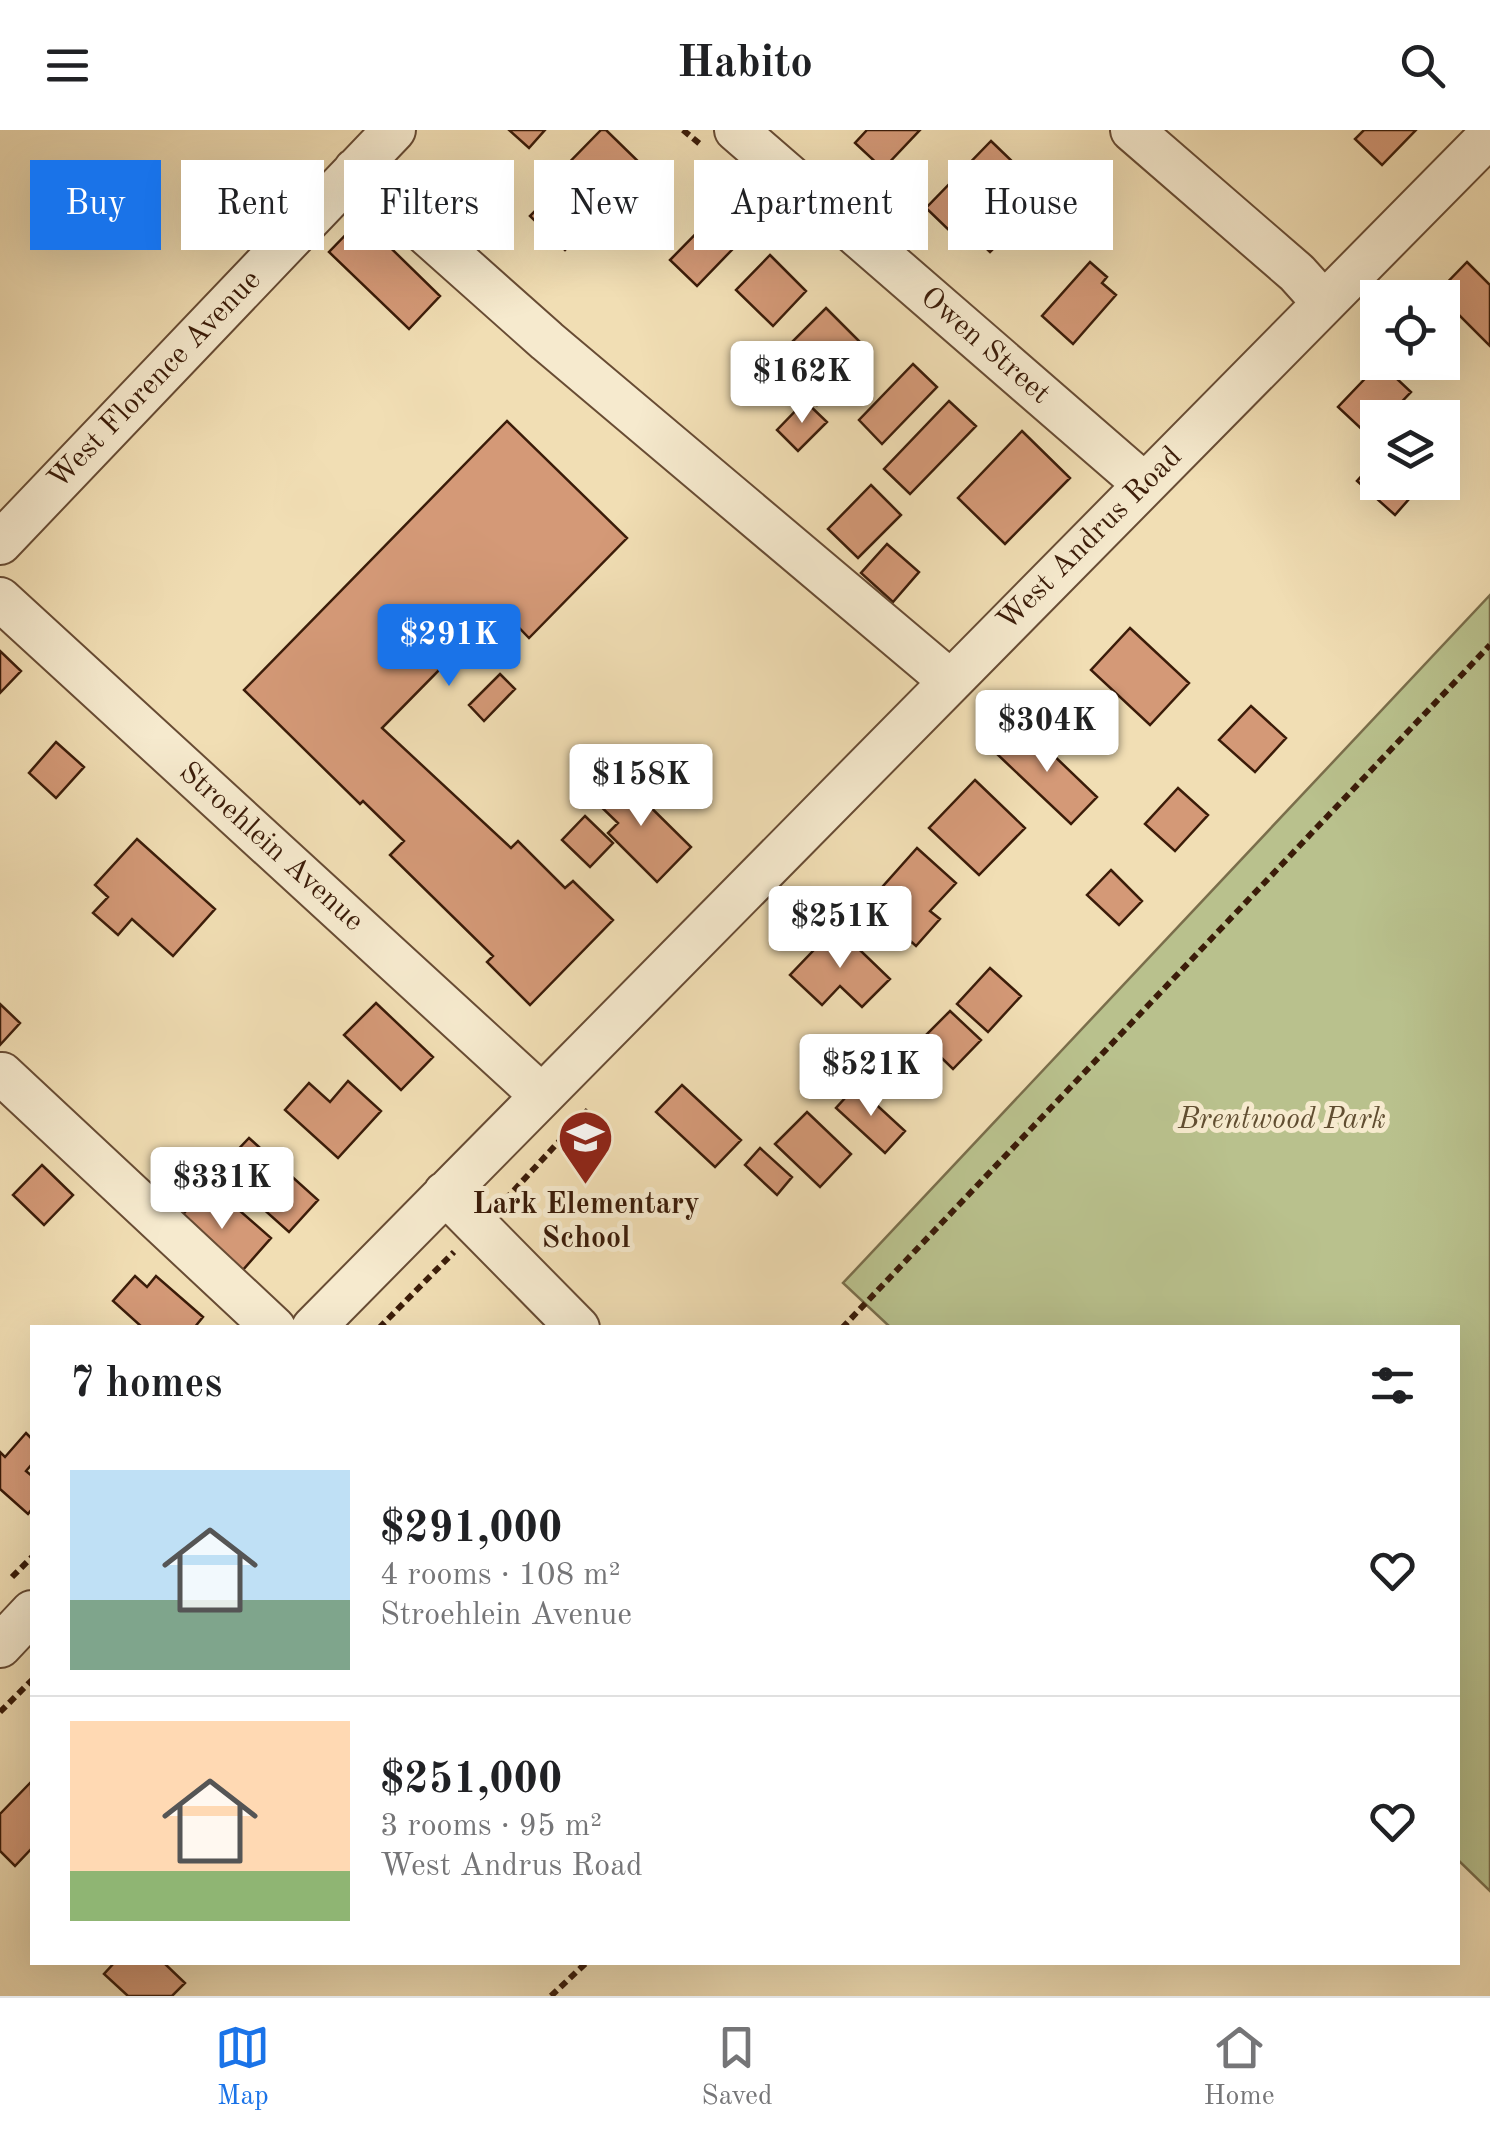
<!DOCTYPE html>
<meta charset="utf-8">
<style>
body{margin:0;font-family:"Old Standard TT",serif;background:#f6f6f6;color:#202124;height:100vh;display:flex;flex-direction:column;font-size:38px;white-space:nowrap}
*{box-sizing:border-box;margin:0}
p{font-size:32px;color:#757577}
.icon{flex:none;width:55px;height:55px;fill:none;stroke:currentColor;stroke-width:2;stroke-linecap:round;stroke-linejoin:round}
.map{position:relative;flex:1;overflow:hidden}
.panel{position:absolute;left:30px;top:1195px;width:1430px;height:640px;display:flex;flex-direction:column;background:#fff;border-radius:0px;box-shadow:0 10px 40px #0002}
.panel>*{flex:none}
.banner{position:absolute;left:30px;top:30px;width:1430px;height:90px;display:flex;gap:20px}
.tools{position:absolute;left:1360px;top:150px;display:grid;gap:20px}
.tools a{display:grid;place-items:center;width:100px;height:100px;border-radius:0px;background:#fff;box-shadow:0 10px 40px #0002;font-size:50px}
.price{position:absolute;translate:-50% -85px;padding:0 22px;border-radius:10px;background:#fff;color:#222;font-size:32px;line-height:65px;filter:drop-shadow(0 2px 5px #0008)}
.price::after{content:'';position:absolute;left:50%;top:60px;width:30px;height:22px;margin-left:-15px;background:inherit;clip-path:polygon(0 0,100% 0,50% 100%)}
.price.on{background:#1a73e8;color:#fff}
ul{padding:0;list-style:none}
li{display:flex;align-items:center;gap:30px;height:250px;padding:0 40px}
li+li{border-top:2px solid #e0e0e0}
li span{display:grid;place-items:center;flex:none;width:280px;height:200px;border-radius:0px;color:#555}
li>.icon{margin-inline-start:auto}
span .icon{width:120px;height:120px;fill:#fffc;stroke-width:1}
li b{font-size:42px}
h2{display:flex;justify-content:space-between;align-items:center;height:120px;padding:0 40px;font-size:42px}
.pill{padding:0 35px;border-radius:0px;background:#fff;box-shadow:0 10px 40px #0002;font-size:35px;line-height:90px}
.pill.on{background:#1a73e8;color:#fff}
header{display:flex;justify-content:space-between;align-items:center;height:130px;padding:0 40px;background:#fff;font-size:45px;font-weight:600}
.tab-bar{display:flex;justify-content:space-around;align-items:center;height:140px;border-top:2px solid #e0e0e0;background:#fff;font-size:28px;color:#757577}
.tab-bar a{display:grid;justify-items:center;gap:5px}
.tab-bar .on{color:#1a73e8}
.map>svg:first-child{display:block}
.green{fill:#b9c18d;stroke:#7a6e4b;stroke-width:2.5}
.building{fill:#d49977;stroke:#3b1c09;stroke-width:2.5}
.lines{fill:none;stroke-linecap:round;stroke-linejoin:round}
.minor-casing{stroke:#684c34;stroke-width:46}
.path{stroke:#3b1c09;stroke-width:6;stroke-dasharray:8 5;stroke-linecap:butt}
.minor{stroke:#f6eace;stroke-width:42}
.labels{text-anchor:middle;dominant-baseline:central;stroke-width:10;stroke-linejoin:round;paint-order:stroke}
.street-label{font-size:30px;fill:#3b1c09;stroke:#f6eace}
.park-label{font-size:30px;font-style:italic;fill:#614e31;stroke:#f6eace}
.poi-label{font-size:30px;font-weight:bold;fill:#3b1c09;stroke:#f6eace}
</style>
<header><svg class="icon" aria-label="menu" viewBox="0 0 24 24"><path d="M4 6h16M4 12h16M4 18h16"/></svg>Habito<svg class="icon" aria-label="search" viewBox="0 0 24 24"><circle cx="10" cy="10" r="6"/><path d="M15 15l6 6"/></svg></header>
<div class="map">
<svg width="1490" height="1866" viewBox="0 0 1490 1866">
<rect width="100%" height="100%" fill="#f1deb4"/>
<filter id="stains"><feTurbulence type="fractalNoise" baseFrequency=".002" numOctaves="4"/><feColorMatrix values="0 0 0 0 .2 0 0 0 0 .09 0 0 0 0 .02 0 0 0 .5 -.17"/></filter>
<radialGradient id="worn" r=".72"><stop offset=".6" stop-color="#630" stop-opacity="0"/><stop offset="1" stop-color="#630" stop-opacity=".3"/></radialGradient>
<path class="green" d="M1490,465V1761L1458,1730V1198L890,1197L843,1153Z"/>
<path class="building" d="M509,0H545L529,18Z
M601,0H606L646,39L565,120L530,86L560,56L553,49Z
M867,0H920L883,39L855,13Z
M1364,0H1416L1382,35L1355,9Z
M991,11L1019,38L954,105L926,78Z
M1006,65L1027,85L990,122L969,102Z
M728,71L755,96L697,156L670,130Z
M361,89L440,166L409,199L329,122Z
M770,125L806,161L773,196L736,160Z
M1090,132L1107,147L1102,153L1116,165L1073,214L1042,186Z
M1467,132L1490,155V216L1437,163Z
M826,178L870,222L817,275L802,259L797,265L768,236Z
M1380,233L1411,262L1386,288H1378V297L1369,306L1338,277Z
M913,234L937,257L882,314L859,290Z
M805,271L827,292L798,321L777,300Z
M949,271L976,296L910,364L884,339Z
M507,291L627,408L529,508L500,478L382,598L511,718L518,711L565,758L573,751L613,790L530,875L487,832L493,826L390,725L404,711L363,671L360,674L244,560Z
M1022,301L1070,348L1005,414L958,368Z
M1378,328V352H1424L1395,385L1357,351Z
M871,355L901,385L858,428L828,399Z
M887,414L919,442L893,472L861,443Z
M1130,498L1189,553L1150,595L1091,540Z
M0,521L21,541L0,563Z
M500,544L515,559L484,591L469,575Z
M1251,576L1286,608L1255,642L1219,610Z
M1023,596L1097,667L1071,694L997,624Z
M56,612L84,637L56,668L29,643Z
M617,644L691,717L657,752L608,703L618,693L593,669Z
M975,650L1025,698L979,745L929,698Z
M1178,658L1208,685L1175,721L1145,694Z
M585,686L613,713L590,737L562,710Z
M137,709L215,779L173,826L132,789L118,805L93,783L108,767L95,755Z
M917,718L956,753L930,781L940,789L916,816L868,773Z
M1111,740L1142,771L1119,795L1087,765Z
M836,797L890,849L862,877L840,856L822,875L790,845Z
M990,838L1021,866L988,902L957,874Z
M376,873L433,927L401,960L344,905Z
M0,874L20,893L0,915Z
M950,881L981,910L953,939L922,909Z
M348,951L381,981L338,1028L285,980L309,953L330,972Z
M682,955L741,1010L715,1037L656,982Z
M856,956L905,1001L885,1023L836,978Z
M807,982L851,1024L820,1057L775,1014Z
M249,1008L318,1070L289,1102L231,1050L242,1037L231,1027Z
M760,1018L792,1047L777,1065L745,1035Z
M42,1035L73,1065L44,1095L13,1065Z
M209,1054L271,1108L235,1149L174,1095Z
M135,1146L147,1157L156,1146L203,1187L194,1198H143L113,1171Z
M26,1303L32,1309V1334L26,1341L32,1346V1379L28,1384L0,1359V1322L5,1327Z
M31,1652L32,1718L15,1736L0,1721V1684Z
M115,1832H163L185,1853L172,1866H128L104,1844Z"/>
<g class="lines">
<defs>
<path id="minor" d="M736,0L1144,354
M1132,0L1297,143L1324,173
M355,40L547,211L950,551
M0,413L394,0
M0,469L541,965
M2,944L274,1198
M445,1063L578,1198
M313,1198L1490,5
M0,1516L32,1482"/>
</defs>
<use href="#minor" class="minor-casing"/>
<path class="path" d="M683,0L700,14
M505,1070L588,980
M379,1198L454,1122
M842,1198L1490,515
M12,1447L32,1427
M0,1582L32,1550
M551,1866L587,1832"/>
<use href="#minor" class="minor"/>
</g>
<defs>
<symbol id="school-pin" viewBox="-11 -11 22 30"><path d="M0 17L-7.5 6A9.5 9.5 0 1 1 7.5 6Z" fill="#8f2418" stroke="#f6eace"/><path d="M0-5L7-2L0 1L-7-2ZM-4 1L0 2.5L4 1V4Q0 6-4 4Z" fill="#fff"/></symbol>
</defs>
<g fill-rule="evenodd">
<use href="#school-pin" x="554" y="976" width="63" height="86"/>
</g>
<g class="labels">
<g class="street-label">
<text transform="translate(985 216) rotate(41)">Owen Street</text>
<text transform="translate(155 250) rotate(-46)">West Florence Avenue</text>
<text transform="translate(1090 409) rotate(-45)">West Andrus Road</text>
<text transform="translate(271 717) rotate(42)">Stroehlein Avenue</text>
</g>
<g class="park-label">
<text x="1282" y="990">Brentwood Park</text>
</g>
<g class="poi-label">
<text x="586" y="1075">Lark Elementary<tspan x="586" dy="34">School</tspan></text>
</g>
</g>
<rect width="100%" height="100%" filter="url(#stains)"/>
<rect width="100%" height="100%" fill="url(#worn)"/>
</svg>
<div class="tools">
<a><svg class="icon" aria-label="locate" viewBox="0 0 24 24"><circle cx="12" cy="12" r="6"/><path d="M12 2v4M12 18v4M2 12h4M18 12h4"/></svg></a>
<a><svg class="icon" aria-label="layers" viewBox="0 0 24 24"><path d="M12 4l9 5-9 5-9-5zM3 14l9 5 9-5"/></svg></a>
</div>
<b class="price" style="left:802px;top:296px">$162K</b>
<b class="price on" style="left:449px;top:559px">$291K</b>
<b class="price" style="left:1047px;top:645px">$304K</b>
<b class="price" style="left:641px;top:699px">$158K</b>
<b class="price" style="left:840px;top:841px">$251K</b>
<b class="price" style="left:871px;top:989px">$521K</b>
<b class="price" style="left:222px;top:1102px">$331K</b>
<div class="banner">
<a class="pill on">Buy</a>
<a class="pill">Rent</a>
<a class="pill">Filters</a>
<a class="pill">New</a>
<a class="pill">Apartment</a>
<a class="pill">House</a>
</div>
<section class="panel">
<h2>7 homes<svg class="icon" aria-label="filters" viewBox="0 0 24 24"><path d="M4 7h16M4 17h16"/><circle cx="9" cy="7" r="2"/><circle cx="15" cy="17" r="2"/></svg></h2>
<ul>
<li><span style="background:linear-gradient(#bfe0f5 65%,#7fa58c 0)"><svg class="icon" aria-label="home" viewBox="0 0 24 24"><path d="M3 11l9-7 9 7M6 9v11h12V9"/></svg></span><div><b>$291,000</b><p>4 rooms · 108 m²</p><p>Stroehlein Avenue</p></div><svg class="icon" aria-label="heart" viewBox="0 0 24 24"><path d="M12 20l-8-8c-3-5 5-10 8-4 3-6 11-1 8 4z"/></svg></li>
<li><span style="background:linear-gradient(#ffd9b3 75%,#8fb573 0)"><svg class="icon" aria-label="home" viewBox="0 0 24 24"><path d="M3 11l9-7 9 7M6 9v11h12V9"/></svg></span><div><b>$251,000</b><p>3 rooms · 95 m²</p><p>West Andrus Road</p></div><svg class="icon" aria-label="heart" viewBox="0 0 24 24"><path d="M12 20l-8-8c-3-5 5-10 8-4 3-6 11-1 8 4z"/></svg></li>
</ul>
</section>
</div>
<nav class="tab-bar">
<a class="on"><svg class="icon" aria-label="map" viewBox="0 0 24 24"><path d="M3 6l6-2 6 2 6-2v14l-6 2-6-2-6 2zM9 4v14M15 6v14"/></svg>Map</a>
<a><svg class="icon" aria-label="saved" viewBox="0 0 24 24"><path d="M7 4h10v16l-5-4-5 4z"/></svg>Saved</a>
<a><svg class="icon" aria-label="home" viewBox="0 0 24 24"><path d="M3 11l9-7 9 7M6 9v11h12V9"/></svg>Home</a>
</nav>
